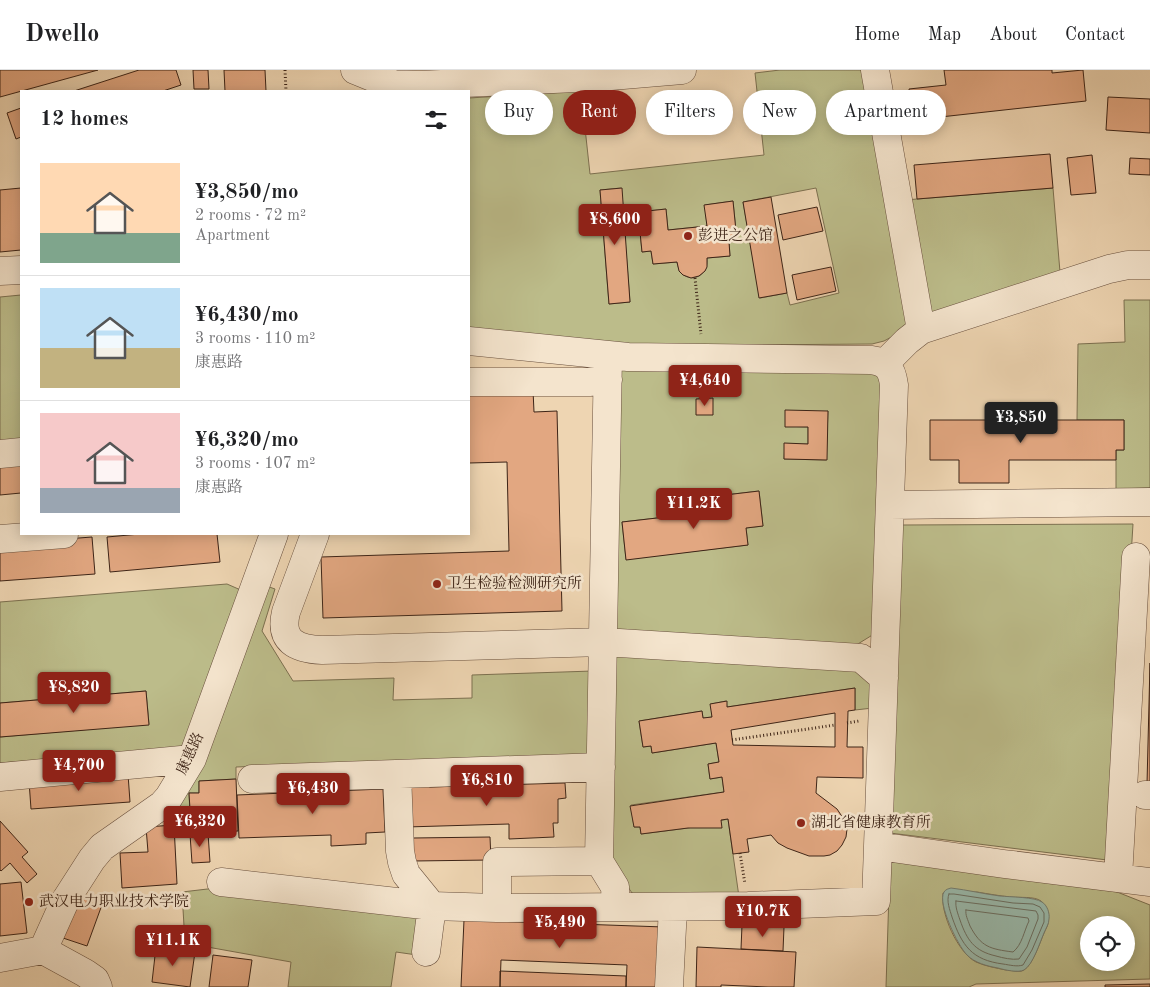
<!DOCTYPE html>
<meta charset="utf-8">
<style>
body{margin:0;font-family:"Old Standard TT","Noto Serif SC",serif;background:#f6f6f6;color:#202124;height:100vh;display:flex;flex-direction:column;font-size:19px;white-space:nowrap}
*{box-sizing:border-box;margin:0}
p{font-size:16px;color:#757577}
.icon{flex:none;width:28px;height:28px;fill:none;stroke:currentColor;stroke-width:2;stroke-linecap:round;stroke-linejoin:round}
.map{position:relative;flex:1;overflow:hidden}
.side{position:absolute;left:20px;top:20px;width:450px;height:445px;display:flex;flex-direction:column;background:#fff;border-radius:0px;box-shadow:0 2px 12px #0003}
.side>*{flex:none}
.banner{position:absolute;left:485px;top:20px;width:475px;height:45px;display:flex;gap:10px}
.buttons{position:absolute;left:1080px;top:846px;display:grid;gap:10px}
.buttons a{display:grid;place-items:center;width:55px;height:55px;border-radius:50%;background:#fff;box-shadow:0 2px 12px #0003;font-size:25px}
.price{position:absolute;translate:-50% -42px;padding:0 11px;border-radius:5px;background:#8f2418;color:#fff;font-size:16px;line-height:32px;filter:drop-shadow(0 1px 2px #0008)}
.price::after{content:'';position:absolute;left:50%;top:30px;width:15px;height:11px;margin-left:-8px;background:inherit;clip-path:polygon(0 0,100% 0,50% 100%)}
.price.current{background:#222;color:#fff}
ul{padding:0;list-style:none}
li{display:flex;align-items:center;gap:15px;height:125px;padding:0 20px}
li+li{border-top:1px solid #e0e0e0}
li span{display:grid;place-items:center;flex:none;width:140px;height:100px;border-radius:0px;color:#555}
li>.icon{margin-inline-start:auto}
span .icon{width:60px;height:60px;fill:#fffc;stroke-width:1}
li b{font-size:21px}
h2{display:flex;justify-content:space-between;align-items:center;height:60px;padding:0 20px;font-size:21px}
.pill{padding:0 18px;border-radius:22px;background:#fff;box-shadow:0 2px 12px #0003;font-size:18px;line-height:45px}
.pill.current{background:#8f2418;color:#fff}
header{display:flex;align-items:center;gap:30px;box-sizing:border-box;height:70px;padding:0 25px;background:#fff;border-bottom:1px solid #e0e0e0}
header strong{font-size:24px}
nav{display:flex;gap:28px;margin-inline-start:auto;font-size:18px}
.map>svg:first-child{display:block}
.green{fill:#bcbc8a;stroke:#7c7050;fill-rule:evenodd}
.water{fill:#99b9ab;stroke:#747d70}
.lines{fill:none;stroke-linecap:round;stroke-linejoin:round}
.shore{stroke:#6b6e61;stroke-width:1}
.building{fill:#e2a781;stroke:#3d2417;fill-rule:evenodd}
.minor-casing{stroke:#69503e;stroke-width:29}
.path{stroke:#3d2417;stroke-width:3;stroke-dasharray:1 2.5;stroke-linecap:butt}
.minor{stroke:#f4e4cd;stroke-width:28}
.poi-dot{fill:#8f2418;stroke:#f4e4cd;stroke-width:2}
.labels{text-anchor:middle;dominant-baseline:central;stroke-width:5;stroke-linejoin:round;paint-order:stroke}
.poi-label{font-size:15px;fill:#3d2417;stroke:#f4e4cd;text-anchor:start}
.street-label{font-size:15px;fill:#3d2417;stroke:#f4e4cd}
</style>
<header>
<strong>Dwello</strong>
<nav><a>Home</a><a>Map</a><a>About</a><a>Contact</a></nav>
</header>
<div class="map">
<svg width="1150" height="917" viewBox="0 0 1150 917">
<rect width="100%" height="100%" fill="#eed5b2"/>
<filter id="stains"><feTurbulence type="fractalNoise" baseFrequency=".004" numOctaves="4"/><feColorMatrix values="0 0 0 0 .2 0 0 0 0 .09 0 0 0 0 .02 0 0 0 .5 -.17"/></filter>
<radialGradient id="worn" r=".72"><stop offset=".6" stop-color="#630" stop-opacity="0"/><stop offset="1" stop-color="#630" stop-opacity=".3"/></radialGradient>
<path class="green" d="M780,0H868L914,255L884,271L872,274L614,276L469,261V28L581,21L590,104L764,85L755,3ZM621,118L630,232L609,234L600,120ZM816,118L839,223L790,235L787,223L760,228L743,132ZM733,131L737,171L729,172L730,186L707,188C710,211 680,216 677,192L653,194L651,181L642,182L638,142L666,139L668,160L707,156L705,135Z
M1053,118L1060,202L927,248L905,130Z
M21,225V375L0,376V227Z
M1124,230H1150V418L1116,419V380H1124V350H1077L1078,274L1125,272Z
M619,300L874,303L881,309L874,564L853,577L613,561ZM828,341L826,390L784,389L785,374H808V357L785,356ZM759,421L763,456L746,458L748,475L626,489L622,452L727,440L725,425Z
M1133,454L1113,780L1107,790L890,763L902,455Z
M227,514L243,521L184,679L0,693V667L149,654L146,621L0,633V532Z
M261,514L275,519L262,561L293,611L394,608L393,630L472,628V605L593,601L591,684L236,697V709L199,711V723H189L190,745L176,748L168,736Z
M613,583L856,599L872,613L873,638L855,640V618L727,637L726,631L711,634L712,647L703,648L702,641L639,651L643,677L651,676L652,683L716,673L719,692L708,694L710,709L722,707L724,722L631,735L634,757H640L641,764L688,758L728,749L739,827L642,828L632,823L609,789Z
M890,791L1112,820L1150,835V909L976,914L969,917H886ZM977,822C989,824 1000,826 1011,827C1020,828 1034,826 1041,831C1044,833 1048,849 1048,853C1048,856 1045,860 1044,863C1040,872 1033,894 1024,900C1019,903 1012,900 1006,900C996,898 985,896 976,892C958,883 940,843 943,823ZM1089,855H1126V892H1089Z
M216,818L417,842V885L396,882L391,917H288L291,892L185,873L182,822Z"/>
<path class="water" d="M951,818C968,820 984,824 1000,826C1010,827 1035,827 1042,832C1047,835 1050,843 1049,849C1049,854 1046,858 1044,863C1040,872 1033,895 1024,900C1018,903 1005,900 998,898C987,896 975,893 967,885C958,876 937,833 944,822C946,819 948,819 951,818Z"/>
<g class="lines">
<path class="shore" d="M949,824H954L1013,833L1033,834L1040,837L1044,843V852L1032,880L1023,895C1017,897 1010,895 1003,894C972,890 962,876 952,847C950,840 946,831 949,824Z
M956,831L1036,841L1038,845V849L1027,877L1019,889C1012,890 1003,888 996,886C974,881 967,870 960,850C958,844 955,837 956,831Z
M966,840L1028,848L1029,851C1024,861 1022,875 1013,882C990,879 981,877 970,856C968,850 965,845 966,840Z"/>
</g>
<path class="building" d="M0,0H98L0,27Z
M139,0H176L181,15L163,21H74Z
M193,0H208L209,19H194Z
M224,0H265L266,21H225Z
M944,0H1052V3L1083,0L1086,31L913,50L909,19L946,15Z
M1108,27L1150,29V63L1106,60Z
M21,38V67L16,69L7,43Z
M1050,84L1053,118L917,129L914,95Z
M1092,85L1096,123L1071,125L1067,88Z
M1130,88L1150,89V105L1129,104Z
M21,118V180L0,182V120Z
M622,118L630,232L609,234L600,120Z
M771,127L787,223L759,228L743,132Z
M733,131L737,171L729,172L730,186L707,188V197L705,201L699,206L691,208L683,205L679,201L677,192L653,194L651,181L642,182L638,142L666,139L668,160L707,156L704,135Z
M817,137L823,161L783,170L778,145Z
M831,197L836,221L797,230L792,205Z
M533,320L534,342L557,341L562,541L323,548L321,487L509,481L507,392L469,393V322Z
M713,328V345H696V329Z
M785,340L828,341L827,390L784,389V373L808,374V357H785Z
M930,350H1124V380H1116V390H1009V413H959V390H930Z
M21,389V423L0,425V391Z
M759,421L763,456L746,458L748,475L626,490L622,452L727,440L725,425Z
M140,464H217L220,492L110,502L107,467Z
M92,467L95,504L0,511V474Z
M1150,593V714H1147Z
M855,618V640L848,641L847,677H863V708L817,707L816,723L837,739L845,751L847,759L846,767L842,775L837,781L830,785L824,786H809L787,778L778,773L771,765L747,769L749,782L733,784L728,749L721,750L722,758H688L641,764L640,757H634L630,736L724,722L722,707L710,709L708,694L719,692L716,673L652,683L651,676L643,677L639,651L702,641L703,648L712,647L710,634L727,631V637ZM835,643V677L733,675L731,660Z
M146,621L149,655L0,667V633Z
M128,704L130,732L31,739L29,711Z
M236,709L238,761L219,762V754L191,756L189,723H199V711Z
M405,709L430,717L565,713L566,728L558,729V753H553L554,767L509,769V754L406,757Z
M383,719L385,762L366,763V774L331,776V765L239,768L237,725Z
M0,751L28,782L22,787L37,804L27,813L10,793L1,801L0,800Z
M174,755L177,814L122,818L120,783L148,782L146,757Z
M208,763L210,792L192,793L190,764Z
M490,767L491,790L413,791V768Z
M21,812L27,863L0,866V814Z
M79,823L103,832L87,876L63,868Z
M464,850L664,857L661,917H626L627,895L501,890L500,917H461Z
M742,855L784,857L783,881L741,879Z
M156,877L195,882L190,917L152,912Z
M697,877L796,882L794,917H768L721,915V917H696Z
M213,885L252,890L248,917H209Z
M500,901L626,906V917H500Z
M1150,914V917H1105V915Z"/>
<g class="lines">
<defs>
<path id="minor" d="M355,0L382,11L394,14L419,15L599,7L682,0
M875,0L921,260
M0,201L21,200
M469,271L628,287L871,290C887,292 892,299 894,315L878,776L1004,794L1150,812
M608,285L599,791L615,817L616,837
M884,294L907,271L921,260L1109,199L1128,195H1150
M469,312H589L608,310
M0,384L21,382
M890,435L1150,432
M315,464L286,542C279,571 296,579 322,580L603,572L861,588L884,608
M0,469L64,464
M397,704L400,781L402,792L406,804L432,836L426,882
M0,707L192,689
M252,709L601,697
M1145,725H1150
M1118,808L1136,487
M221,812L432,836L497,838L748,836L876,831L878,776
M497,838V792L599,791
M43,880L85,903L95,910L98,917
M0,888L43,880L65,831L92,789L102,777L162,735L169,727L192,689L274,464
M669,917L673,837"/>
</defs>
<use href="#minor" class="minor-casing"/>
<path class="path" d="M285,0L286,21
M695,208L701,264
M847,653L859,651
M732,670L835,655
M740,783L745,814"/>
<use href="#minor" class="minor"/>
</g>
<g class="poi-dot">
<circle cx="688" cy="166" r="5"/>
<circle cx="437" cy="514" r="5"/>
<circle cx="801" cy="753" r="5"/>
<circle cx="29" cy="832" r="5"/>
</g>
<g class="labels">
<g class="poi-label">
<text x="698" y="166">彭进之公馆</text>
<text x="447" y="514">卫生检验检测研究所</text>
<text x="811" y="753">湖北省健康教育所</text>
<text x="39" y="832">武汉电力职业技术学院</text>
</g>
<g class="street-label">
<text transform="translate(191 684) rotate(-65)">康惠路</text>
</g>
</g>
<rect width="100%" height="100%" filter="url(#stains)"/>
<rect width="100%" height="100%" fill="url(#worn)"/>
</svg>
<div class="buttons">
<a><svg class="icon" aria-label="locate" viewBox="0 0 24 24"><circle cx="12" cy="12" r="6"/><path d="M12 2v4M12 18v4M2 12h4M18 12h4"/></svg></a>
</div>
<b class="price" style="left:615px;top:176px">¥8,600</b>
<b class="price" style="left:705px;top:337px">¥4,640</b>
<b class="price current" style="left:1021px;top:374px">¥3,850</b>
<b class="price" style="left:694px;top:460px">¥11.2K</b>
<b class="price" style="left:74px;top:644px">¥8,820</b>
<b class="price" style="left:79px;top:722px">¥4,700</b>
<b class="price" style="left:487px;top:737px">¥6,810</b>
<b class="price" style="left:313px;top:745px">¥6,430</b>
<b class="price" style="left:200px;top:778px">¥6,320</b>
<b class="price" style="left:763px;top:868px">¥10.7K</b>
<b class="price" style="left:560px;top:879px">¥5,490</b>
<b class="price" style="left:173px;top:897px">¥11.1K</b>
<div class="banner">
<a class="pill">Buy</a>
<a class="pill current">Rent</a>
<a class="pill">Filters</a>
<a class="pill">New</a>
<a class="pill">Apartment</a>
</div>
<section class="side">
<h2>12 homes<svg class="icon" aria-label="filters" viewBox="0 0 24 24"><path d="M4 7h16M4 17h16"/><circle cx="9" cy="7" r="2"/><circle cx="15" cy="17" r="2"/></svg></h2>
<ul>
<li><span style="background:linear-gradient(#ffd9b3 70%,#7fa58c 0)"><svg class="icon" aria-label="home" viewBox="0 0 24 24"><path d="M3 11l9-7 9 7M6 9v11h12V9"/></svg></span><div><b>¥3,850/mo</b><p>2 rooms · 72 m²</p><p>Apartment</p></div></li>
<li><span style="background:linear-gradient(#bfe0f5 60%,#c2b280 0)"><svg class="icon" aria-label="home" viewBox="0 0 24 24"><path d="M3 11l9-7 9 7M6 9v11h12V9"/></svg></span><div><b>¥6,430/mo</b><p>3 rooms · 110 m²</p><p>康惠路</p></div></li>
<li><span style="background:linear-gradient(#f6c9c9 75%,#9aa5b1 0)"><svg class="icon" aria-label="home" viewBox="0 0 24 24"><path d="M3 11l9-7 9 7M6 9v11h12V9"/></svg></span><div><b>¥6,320/mo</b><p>3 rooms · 107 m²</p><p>康惠路</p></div></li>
</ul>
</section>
</div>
